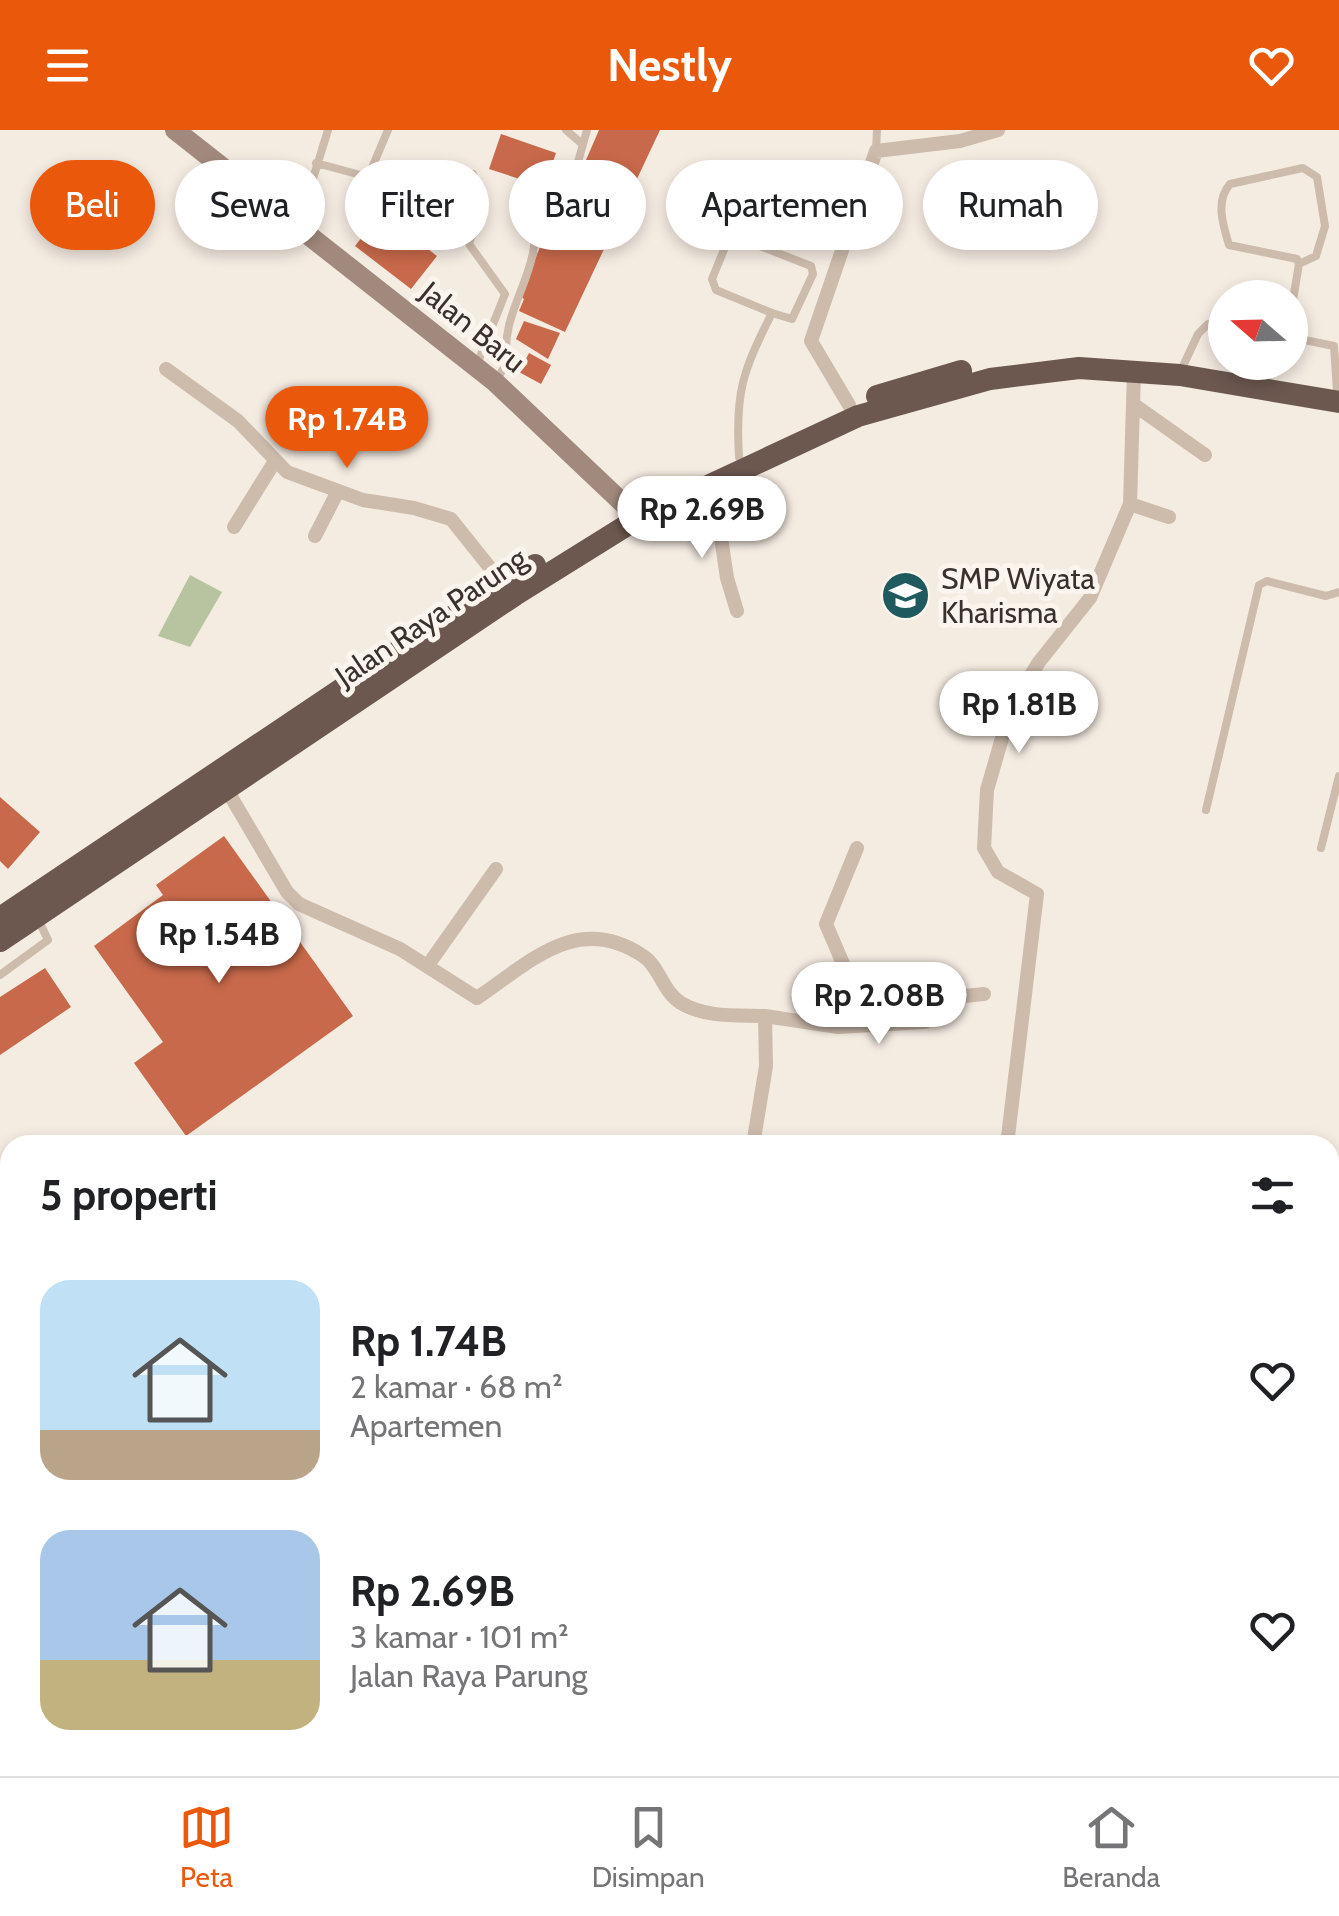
<!DOCTYPE html>
<html lang="id">
<meta charset="utf-8">
<style>
body{margin:0;font-family:Cabin,sans-serif;background:#f6f6f6;color:#202124;height:100vh;display:flex;flex-direction:column;font-size:38px;white-space:nowrap}
*{box-sizing:border-box;margin:0}
p{font-size:32px;color:#757577}
.icon{flex:none;width:55px;height:55px;fill:none;stroke:currentColor;stroke-width:2;stroke-linecap:round;stroke-linejoin:round}
.map{position:relative;flex:1;overflow:hidden}
.panel{position:absolute;left:0px;top:1005px;width:1340px;height:642px;display:flex;flex-direction:column;background:#fff;border-radius:30px 30px 0 0;box-shadow:0 5px 15px #0003}
.panel>*{flex:none}
.banner{position:absolute;left:30px;top:30px;width:1280px;height:90px;display:flex;gap:20px}
.needle{width:65px;rotate:290deg}
.fabs{position:absolute;left:1208px;top:150px;display:grid;gap:20px}
.fabs a{display:grid;place-items:center;width:100px;height:100px;border-radius:50%;background:#fff;box-shadow:0 5px 15px #0003;font-size:50px}
.price{position:absolute;translate:-50% -85px;padding:0 22px;border-radius:35px;background:#fff;color:#222;font-size:32px;line-height:65px;filter:drop-shadow(0 2px 5px #0008)}
.price::after{content:'';position:absolute;left:50%;top:60px;width:30px;height:22px;margin-left:-15px;background:inherit;clip-path:polygon(0 0,100% 0,50% 100%)}
.price.on{background:#ea580c;color:#fff}
ul{padding:0;list-style:none}
li{display:flex;align-items:center;gap:30px;height:250px;padding:0 40px}
li span{display:grid;place-items:center;flex:none;width:280px;height:200px;border-radius:30px;color:#555}
li>.icon{margin-inline-start:auto}
span .icon{width:120px;height:120px;fill:#fffc;stroke-width:1}
li b{font-size:42px}
h2{display:flex;justify-content:space-between;align-items:center;height:120px;padding:0 40px;font-size:42px}
.chip{padding:0 35px;border-radius:45px;background:#fff;box-shadow:0 5px 15px #0003;font-size:35px;line-height:90px}
.chip.on{background:#ea580c;color:#fff}
header{display:flex;justify-content:space-between;align-items:center;height:130px;padding:0 40px;background:#ea580c;color:#fff;font-size:45px;font-weight:800}
.menu{display:flex;justify-content:space-around;align-items:center;height:140px;border-top:2px solid #e0e0e0;background:#fff;font-size:28px;color:#757577}
.menu a{display:grid;justify-items:center;gap:5px}
.menu .on{color:#ea580c}
.map>svg:first-child{display:block}
.green{fill:#b8c4a0}
.building{fill:#c8694b}
.lines{fill:none;stroke-linecap:round;stroke-linejoin:round}
.service{stroke:#cdbbac;stroke-width:8}
.minor{stroke:#cdbbac;stroke-width:14}
.secondary{stroke:#a18a7d;stroke-width:20}
.trunk{stroke:#6c584f;stroke-width:22}
.labels{text-anchor:middle;dominant-baseline:central;stroke-width:10;stroke-linejoin:round;paint-order:stroke}
.street-label{font-size:30px;fill:#3b302b;stroke:#fbf5ee}
.poi-label{font-size:30px;fill:#3b302b;stroke:#fbf5ee;text-anchor:start}
</style>
<header><svg class="icon" aria-label="menu" viewBox="0 0 24 24"><path d="M4 6h16M4 12h16M4 18h16"/></svg>Nestly<svg class="icon" aria-label="heart" viewBox="0 0 24 24"><path d="M12 20l-8-8c-3-5 5-10 8-4 3-6 11-1 8 4z"/></svg></header>
<div class="map">
<svg width="1339" height="1646" viewBox="0 0 1339 1646">
<rect width="100%" height="100%" fill="#f4ebe1"/>
<path class="green" d="M190,445L222,462L190,517L158,506Z"/>
<path class="building" d="M599,0H660L565,202L519,181L524,169L520,166L551,90L541,87L540,80L586,30Z
M501,4L556,23L544,57L489,39Z
M381,83L437,126L411,159L355,116Z
M524,191L560,203L548,229L516,209Z
M529,223L551,235L541,254L519,242Z
M0,667L40,702L8,739L0,731Z
M224,706L353,886L186,1006L134,933L163,912L94,816L163,765L156,755Z
M45,838L71,877L0,925V867Z"/>
<g class="lines">
<path class="service" d="M566,0L581,13
M876,21L877,0
M316,33L368,47L388,0
M1303,38L1317,47L1325,96L1316,126L1299,134L1297,129L1229,115C1223,95 1215,71 1230,54Z
M473,44C484,69 477,88 469,114L505,164L476,237
M368,47L435,67
M299,94L328,0
M1290,188L1299,134
M1290,207L1334,216L1337,261
M1184,234L1198,204L1208,194L1225,195
M498,248L507,232C501,191 525,162 533,123C536,107 536,90 537,74L578,32L587,0
M739,327C735,261 743,241 772,183L792,189L813,144L811,136L737,107L728,110L712,149L716,160L772,183
M1206,680L1259,455L1267,451L1326,466L1339,462
M1321,718L1339,646
M0,845L48,810L39,791"/>
<path class="minor" d="M166,239L238,291L287,342L363,370L414,378L451,389L503,454
M1133,274L1205,325
M849,275L811,211L876,21L960,11L998,0
M713,353L727,448L737,481
M1130,374L1169,387
M234,397L275,331
M315,406L338,361
M227,660L287,762L299,774L400,819L477,868C530,832 578,782 643,826C660,837 662,861 681,873C706,888 737,885 765,886L766,936L753,1015
M428,835L496,739
M765,886L838,897L925,892L944,868L984,864
M848,896L847,843L826,794L857,718
M1007,1015L1037,764L998,742L984,718L987,660L1011,577L1039,532L1090,468L1130,374L1134,242
M1330,1219L1339,1223
M1330,1501L1339,1503
M1330,1598L1339,1599
M358,1638L359,1646
M779,1638L786,1646
M964,1646L968,1638"/>
<path class="secondary" d="M175,0L495,252L628,378"/>
<path class="trunk" d="M877,266L961,241
M0,788L416,509L535,435
M0,811L515,465L637,389L858,286L990,249L1079,238L1180,245L1339,272"/>
</g>
<defs>
<symbol id="school-disc" viewBox="-11 -11 22 22"><circle r="9.5" fill="#1f5a5e" stroke="#fbf5ee"/><path d="M0-5L7-2L0 1L-7-2ZM-4 1L0 2.5L4 1V4Q0 6-4 4Z" fill="#fff"/></symbol>
</defs>
<g fill-rule="evenodd">
<use href="#school-disc" x="878" y="438" width="55" height="55"/>
</g>
<g class="labels">
<g class="street-label">
<text transform="translate(473 197) rotate(39)">Jalan Baru</text>
<text transform="translate(431 487) rotate(-34)">Jalan Raya Parung</text>
</g>
<g class="poi-label">
<text x="941" y="448">SMP Wiyata<tspan x="941" dy="34">Kharisma</tspan></text>
</g>
</g>
</svg>
<div class="fabs">
<a><svg class="needle" viewBox="-14 -14 28 28"><path d="M0-13l5 13h-10z" fill="#e53935"/><path d="M0 13l5-13h-10z" fill="#757577"/></svg></a>
</div>
<b class="price on" style="left:347px;top:341px">Rp 1.74B</b>
<b class="price" style="left:702px;top:431px">Rp 2.69B</b>
<b class="price" style="left:1019px;top:626px">Rp 1.81B</b>
<b class="price" style="left:219px;top:856px">Rp 1.54B</b>
<b class="price" style="left:879px;top:917px">Rp 2.08B</b>
<div class="banner">
<a class="chip on">Beli</a>
<a class="chip">Sewa</a>
<a class="chip">Filter</a>
<a class="chip">Baru</a>
<a class="chip">Apartemen</a>
<a class="chip">Rumah</a>
</div>
<section class="panel">
<h2>5 properti<svg class="icon" aria-label="filters" viewBox="0 0 24 24"><path d="M4 7h16M4 17h16"/><circle cx="9" cy="7" r="2"/><circle cx="15" cy="17" r="2"/></svg></h2>
<ul>
<li><span style="background:linear-gradient(#bfe0f5 75%,#b9a48a 0)"><svg class="icon" aria-label="home" viewBox="0 0 24 24"><path d="M3 11l9-7 9 7M6 9v11h12V9"/></svg></span><div><b>Rp 1.74B</b><p>2 kamar · 68 m²</p><p>Apartemen</p></div><svg class="icon" aria-label="heart" viewBox="0 0 24 24"><path d="M12 20l-8-8c-3-5 5-10 8-4 3-6 11-1 8 4z"/></svg></li>
<li><span style="background:linear-gradient(#a9c7e8 65%,#c2b280 0)"><svg class="icon" aria-label="home" viewBox="0 0 24 24"><path d="M3 11l9-7 9 7M6 9v11h12V9"/></svg></span><div><b>Rp 2.69B</b><p>3 kamar · 101 m²</p><p>Jalan Raya Parung</p></div><svg class="icon" aria-label="heart" viewBox="0 0 24 24"><path d="M12 20l-8-8c-3-5 5-10 8-4 3-6 11-1 8 4z"/></svg></li>
</ul>
</section>
</div>
<nav class="menu">
<a class="on"><svg class="icon" aria-label="map" viewBox="0 0 24 24"><path d="M3 6l6-2 6 2 6-2v14l-6 2-6-2-6 2zM9 4v14M15 6v14"/></svg>Peta</a>
<a><svg class="icon" aria-label="saved" viewBox="0 0 24 24"><path d="M7 4h10v16l-5-4-5 4z"/></svg>Disimpan</a>
<a><svg class="icon" aria-label="home" viewBox="0 0 24 24"><path d="M3 11l9-7 9 7M6 9v11h12V9"/></svg>Beranda</a>
</nav>
